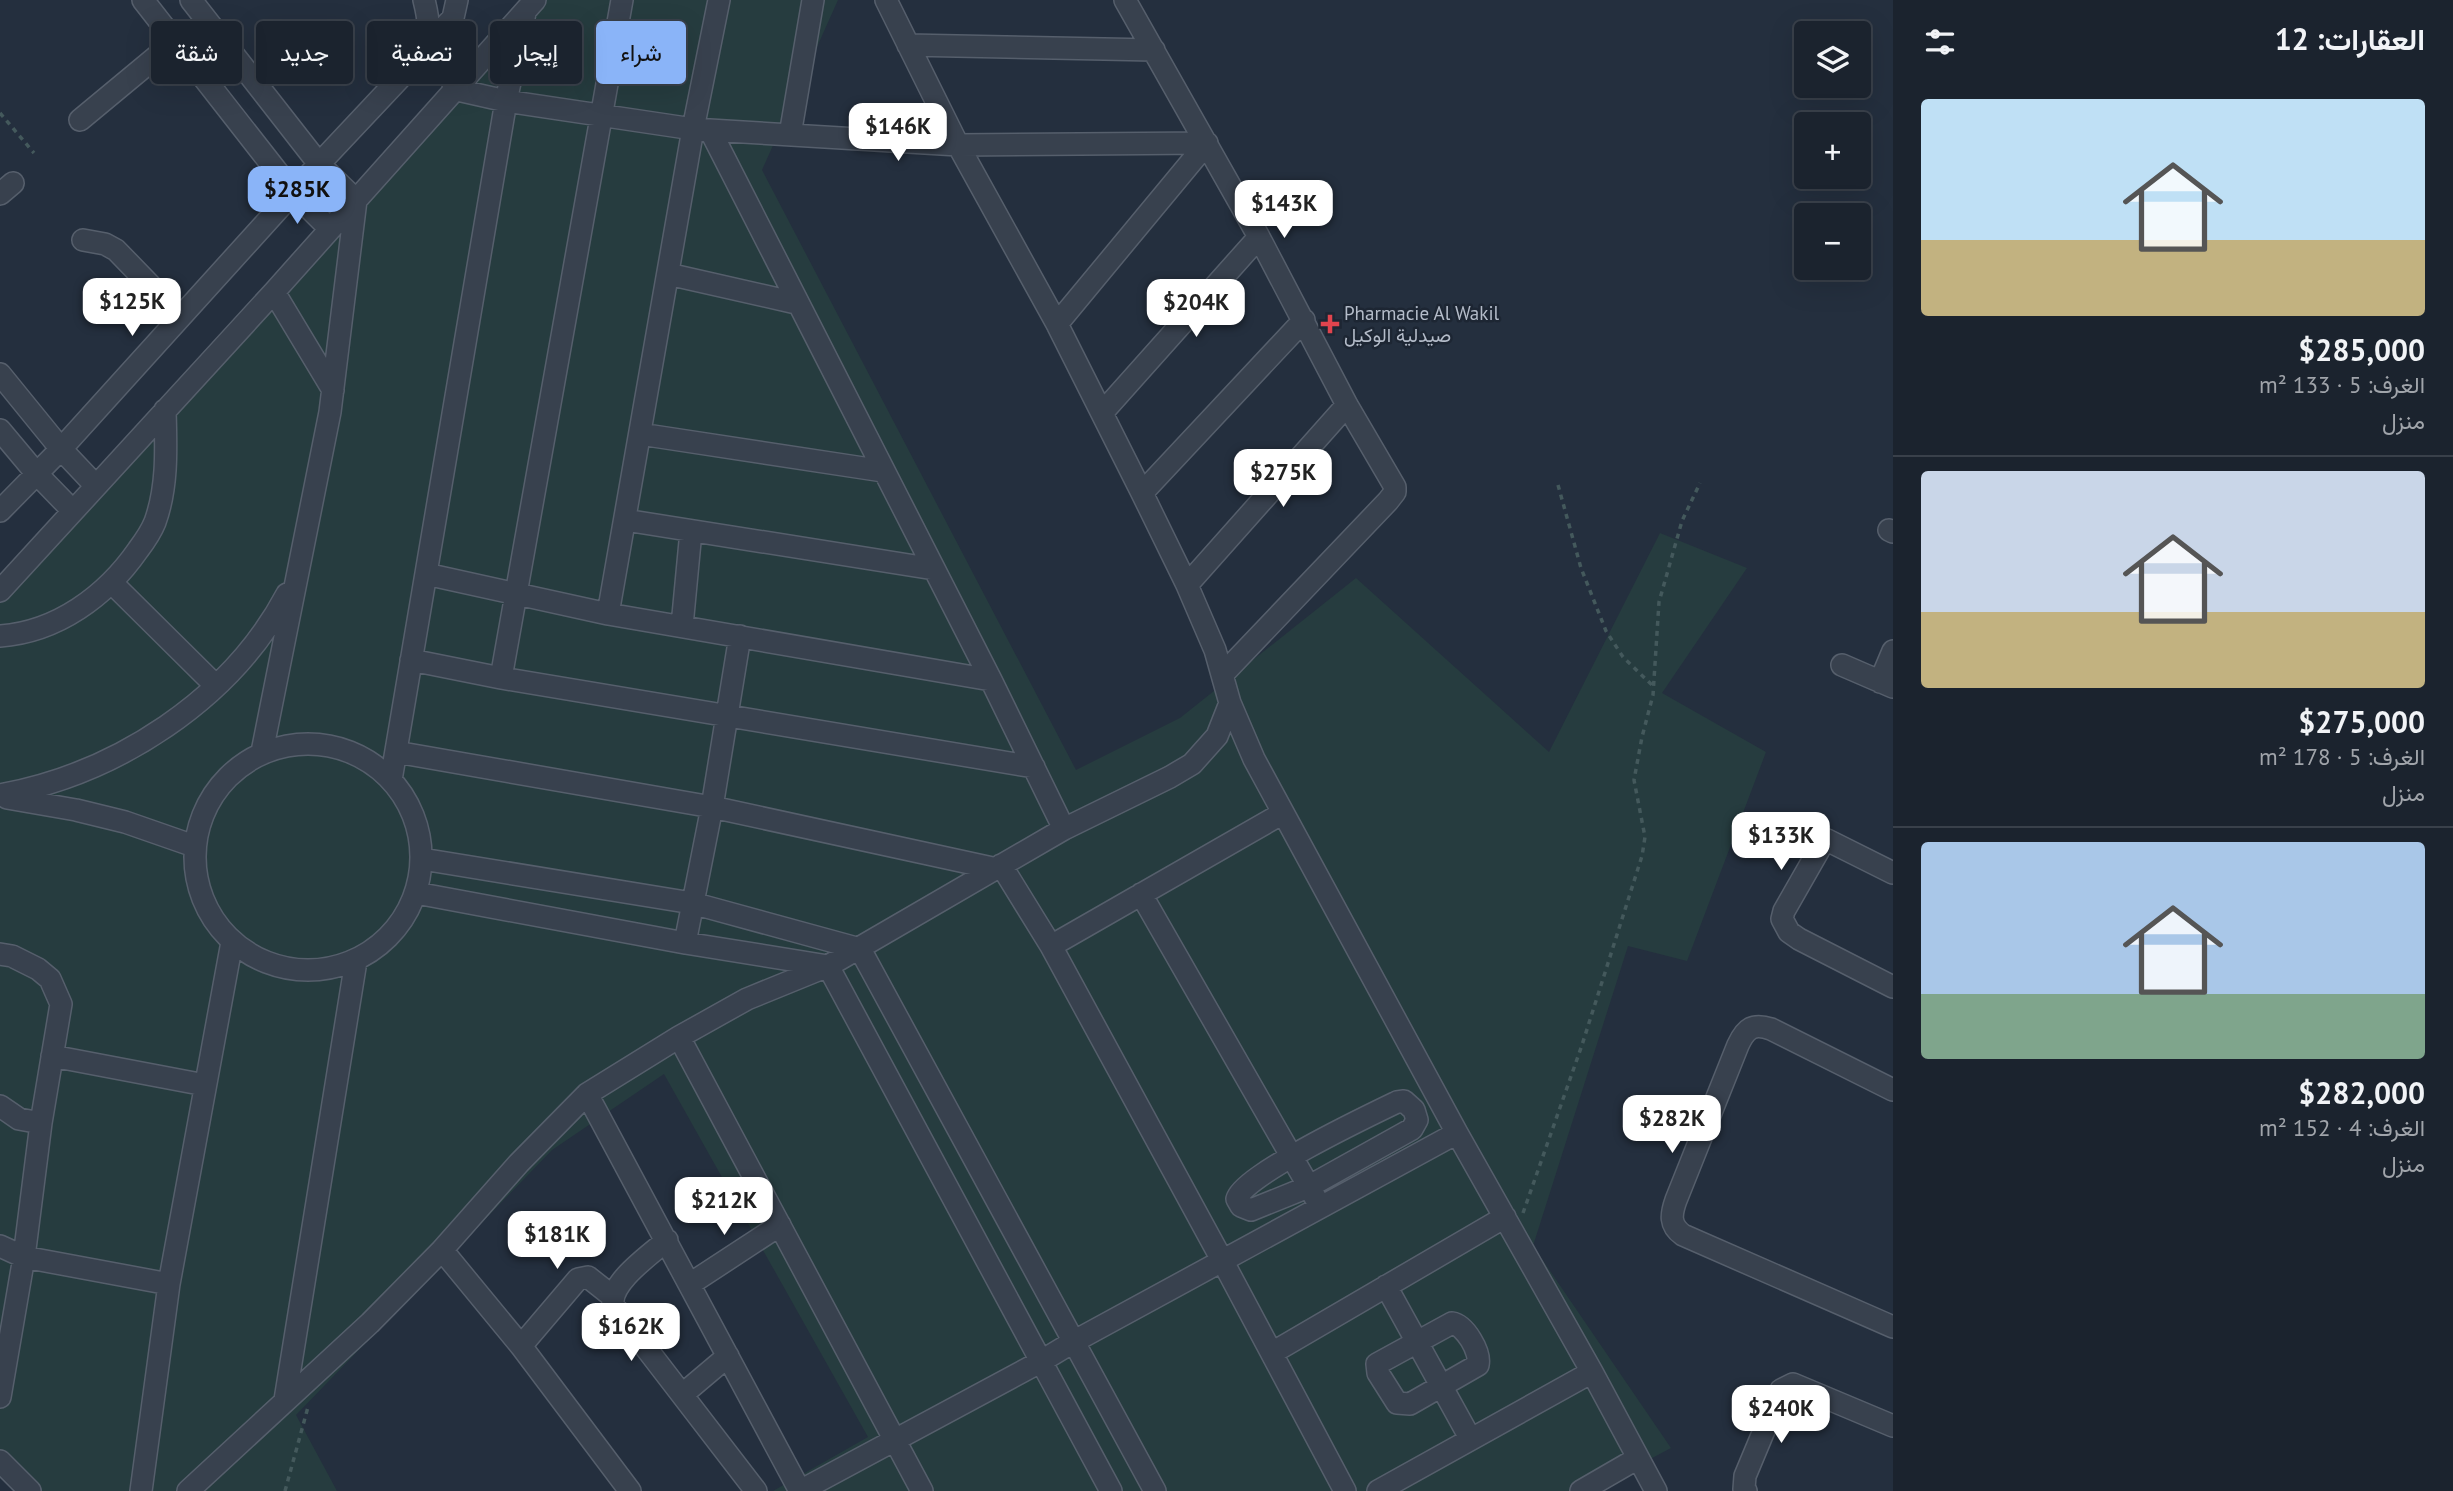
<!DOCTYPE html>
<html lang="ar">
<meta charset="utf-8">
<style>
body{margin:0;font-family:"PT Sans",Vazirmatn,sans-serif;background:#242b36;color:#f1f3f6;direction:rtl;height:100vh;display:flex;flex-direction:column;font-size:26px;white-space:nowrap}
*{box-sizing:border-box;margin:0}
p{font-size:23px;color:#a0a4aa}
.icon{flex:none;width:38px;height:38px;fill:none;stroke:currentColor;stroke-width:2;stroke-linecap:round;stroke-linejoin:round}
.map{position:relative;flex:1;overflow:hidden;direction:ltr}
.sheet{display:flex;flex-direction:column;background:#1b232e;width:560px}
.sheet>*{flex:none}
.guide{position:absolute;left:21px;top:21px;width:665px;height:63px;direction:rtl;display:flex;gap:14px}
.buttons{position:absolute;left:1794px;top:21px;display:grid;gap:14px}
.buttons a{display:grid;place-items:center;width:77px;height:77px;border-radius:7px;background:#1b232e;box-shadow:0 7px 28px #0002,0 0 0 2px #39404a;font-size:35px}
.price{position:absolute;translate:-50% -60px;padding:0 16px;border-radius:14px;background:#fff;color:#222;font-size:23px;line-height:46px;filter:drop-shadow(0 2px 4px #0008)}
.price::after{content:'';position:absolute;left:50%;top:42px;width:21px;height:16px;margin-left:-10px;background:inherit;clip-path:polygon(0 0,100% 0,50% 100%)}
.price.current{background:#8ab4f8;color:#111}
ul{padding:0;list-style:none}
li{display:grid;align-content:center;gap:14px;height:371px;padding:0 28px}
li+li{border-top:2px solid #39404a}
li span{display:grid;place-items:center;height:217px;border-radius:7px;color:#555}
li>.icon{margin-inline-start:auto}
span .icon{width:126px;height:126px;fill:#fffc;stroke-width:1}
li b{font-size:30px}
h2{display:flex;justify-content:space-between;align-items:center;height:84px;padding:0 28px;font-size:30px}
.pill{padding:0 24px;border-radius:7px;background:#1b232e;box-shadow:0 7px 28px #0002,0 0 0 2px #39404a;font-size:24px;line-height:63px}
.pill.current{background:#8ab4f8;color:#111}
main{display:flex;flex:1;min-height:0}
.map>svg:first-child{display:block}
.green{fill:#263c3f}
.lines{fill:none;stroke-linecap:round;stroke-linejoin:round}
.minor-casing{stroke:#565f6c;stroke-width:24}
.path{stroke:#44595c;stroke-width:3.5;stroke-dasharray:5 5;stroke-linecap:butt}
.minor{stroke:#38414e;stroke-width:21}
.health-dot{fill:#e0444e;stroke:#1d2633;stroke-width:2.5}
.labels{text-anchor:middle;dominant-baseline:central;stroke-width:5;stroke-linejoin:round;paint-order:stroke}
.poi-label{font-size:19px;fill:#b4bcc9;stroke:#1d2633;text-anchor:start}
</style>
<main>
<section class="sheet">
<h2>العقارات: 12<svg class="icon" aria-label="filters" viewBox="0 0 24 24"><path d="M4 7h16M4 17h16"/><circle cx="9" cy="7" r="2"/><circle cx="15" cy="17" r="2"/></svg></h2>
<ul>
<li><span style="background:linear-gradient(#bfe0f5 65%,#c2b280 0)"><svg class="icon" aria-label="home" viewBox="0 0 24 24"><path d="M3 11l9-7 9 7M6 9v11h12V9"/></svg></span><div><b>$285,000</b><p>الغرف: 5 · 133 m²</p><p>منزل</p></div></li>
<li><span style="background:linear-gradient(#c9d6e8 65%,#c2b280 0)"><svg class="icon" aria-label="home" viewBox="0 0 24 24"><path d="M3 11l9-7 9 7M6 9v11h12V9"/></svg></span><div><b>$275,000</b><p>الغرف: 5 · 178 m²</p><p>منزل</p></div></li>
<li><span style="background:linear-gradient(#a9c7e8 70%,#7fa58c 0)"><svg class="icon" aria-label="home" viewBox="0 0 24 24"><path d="M3 11l9-7 9 7M6 9v11h12V9"/></svg></span><div><b>$282,000</b><p>الغرف: 4 · 152 m²</p><p>منزل</p></div></li>
</ul>
</section>
<div class="map">
<svg width="1893" height="1491" viewBox="0 0 1893 1491">
<rect width="100%" height="100%" fill="#242f3e"/>
<path class="green" d="M532,0H838L762,170L1076,770L1180,718L1356,578L1549,752L1660,533L1747,568L1662,693L1766,752L1687,961L1628,946L1533,1246L1671,1448L1590,1491H773L868,1437L664,1074L552,1150L296,1415L337,1491H32L0,1460V590Z"/>
<g class="lines">
<defs>
<path id="minor" d="M143,0L293,192L330,229
M191,0L319,164L356,200L330,412L262,752
M886,0L958,145L1057,324L1142,493L1187,585L1215,650L1230,703L1254,759L1457,1133L1592,1372L1656,1491
M1125,0L1259,237L1347,405L1395,487V492L1388,501L1223,674
M908,45L1154,50
M426,46L453,18L457,0
M453,89L506,101L693,129L958,145L1207,143L1057,324
M80,120L174,42
M710,130L991,680L1064,829
M790,135L813,0
M0,194L13,183
M83,240L105,244L116,250L180,316
M668,274L796,303
M274,292L333,390
M0,374L61,449L96,486
M1102,413L1259,237
M0,430L36,473L72,510
M640,434L883,471
M1142,493L1304,320
M0,511L61,449L319,164L414,63C431,39 431,28 424,0
M625,520L934,569
M1889,530L1893,532
M426,574L608,614L991,680
M112,583L216,686
M1187,585L1347,405
M0,591L274,292L535,0
M608,614L693,129L719,0
M682,626L691,531
M0,636C57,632 106,596 138,550C144,542 151,532 155,522C168,486 166,447 165,410
M411,660L501,678L1034,767
M1842,665L1893,687
M501,678L622,0
M1880,682L1893,651
M195 857a113 113 0 1 1 226 0a113 113 0 1 1-226 0Z
M396,752L712,807L997,869
M391,780L506,101L525,13
M0,795C116,774 231,700 287,594
M7,798L76,810L125,822L194,846
M422,859L692,903L860,949L1155,1491
M1001,865L1051,946L1222,1260L1345,1491
M1893,873L1827,840L1820,848L1784,911L1782,919L1789,932L1799,939L1893,987
M416,893L685,943L828,966L1111,1491
M1141,894L1316,1199
M685,943L712,807L740,636
M1051,946L1283,813
M0,954L12,956L38,969L50,979L61,1004L41,1123L24,1257L0,1397
M679,1037L922,1491
M52,1056L205,1085
M1893,1090L1771,1029C1753,1023 1746,1028 1738,1045L1676,1200C1671,1214 1669,1225 1683,1235L1893,1327
M587,1094L800,1491L1040,1362L1073,1342L1457,1133
M1404,1101L1414,1110L1417,1120L1412,1129L1308,1187L1251,1210L1241,1206L1237,1199C1242,1176 1370,1115 1397,1102Z
M0,1106L19,1119L41,1123
M667,1240C650,1255 610,1282 613,1305L756,1491
M0,1246L24,1257L169,1284
M442,1250L521,1346L630,1491
M690,1284L780,1225
M1386,1286L1470,1438
M1452,1323C1465,1325 1481,1352 1478,1365L1410,1404L1397,1403L1378,1373L1377,1364Z
M521,1346L578,1279L588,1277L612,1296
M1272,1353L1505,1217
M683,1394L728,1356
M285,1400L356,961
M0,1461L30,1491
M141,1491L169,1284L232,942
M188,1491L370,1323L442,1250L519,1163L587,1094L679,1037L747,999L828,966L1064,829L1170,777L1192,764L1217,736L1230,703
M1378,1491L1592,1372
M1581,1491L1638,1458
M1746,1491L1744,1489L1745,1476L1781,1390L1793,1384L1893,1426"/>
</defs>
<use href="#minor" class="minor-casing"/>
<path class="path" d="M0,113L34,153
M1558,485L1581,568L1606,631L1623,657L1654,687
M1523,1213L1582,1045L1642,856L1645,837L1634,780L1642,737L1653,695L1659,602L1682,521L1700,483
M285,1491L308,1407"/>
<use href="#minor" class="minor"/>
</g>
<path class="health-dot" d="M1326.5 313.5h7v7h7v7h-7v7h-7v-7h-7v-7h7z"/>
<g class="labels">
<g class="poi-label">
<text x="1344" y="313">Pharmacie Al Wakil<tspan x="1344" dy="22">صيدلية الوكيل</tspan></text>
</g>
</g>
</svg>
<div class="buttons">
<a><svg class="icon" aria-label="layers" viewBox="0 0 24 24"><path d="M12 4l9 5-9 5-9-5zM3 14l9 5 9-5"/></svg></a>
<a>+</a>
<a>−</a>
</div>
<b class="price" style="left:898px;top:163px">$146K</b>
<b class="price current" style="left:297px;top:226px">$285K</b>
<b class="price" style="left:1284px;top:240px">$143K</b>
<b class="price" style="left:132px;top:338px">$125K</b>
<b class="price" style="left:1196px;top:339px">$204K</b>
<b class="price" style="left:1283px;top:509px">$275K</b>
<b class="price" style="left:1781px;top:872px">$133K</b>
<b class="price" style="left:1672px;top:1155px">$282K</b>
<b class="price" style="left:724px;top:1237px">$212K</b>
<b class="price" style="left:557px;top:1271px">$181K</b>
<b class="price" style="left:631px;top:1363px">$162K</b>
<b class="price" style="left:1781px;top:1445px">$240K</b>
<div class="guide">
<a class="pill current">شراء</a>
<a class="pill">إيجار</a>
<a class="pill">تصفية</a>
<a class="pill">جديد</a>
<a class="pill">شقة</a>
</div>
</div>
</main>
